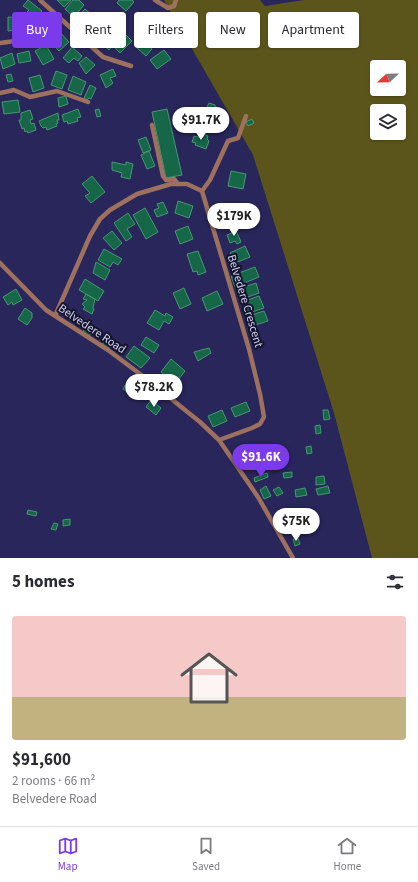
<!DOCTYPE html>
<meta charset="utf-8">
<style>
body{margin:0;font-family:"Source Sans 3",sans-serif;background:#f7f7f7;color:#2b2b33;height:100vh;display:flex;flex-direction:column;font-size:15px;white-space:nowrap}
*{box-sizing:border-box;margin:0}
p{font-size:13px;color:#7c7c81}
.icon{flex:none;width:22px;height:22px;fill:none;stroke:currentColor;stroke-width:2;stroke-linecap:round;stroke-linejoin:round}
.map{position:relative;height:558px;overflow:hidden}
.details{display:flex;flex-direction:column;background:#fff;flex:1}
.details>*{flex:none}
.guide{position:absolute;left:12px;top:12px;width:394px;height:36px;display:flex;gap:8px}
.needle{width:26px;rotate:248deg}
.controls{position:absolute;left:370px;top:60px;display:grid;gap:8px}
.controls a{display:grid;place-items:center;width:36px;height:36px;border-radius:4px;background:#fff;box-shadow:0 1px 3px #0004;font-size:20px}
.price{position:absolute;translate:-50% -34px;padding:0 9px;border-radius:14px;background:#fff;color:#222;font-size:13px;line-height:26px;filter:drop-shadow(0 1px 2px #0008)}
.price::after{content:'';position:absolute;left:50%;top:24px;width:12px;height:9px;margin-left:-6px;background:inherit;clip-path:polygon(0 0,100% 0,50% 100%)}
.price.on{background:#7c3aed;color:#fff}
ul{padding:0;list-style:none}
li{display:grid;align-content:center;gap:8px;height:212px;padding:0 12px}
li+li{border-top:1px solid #e1e1e2}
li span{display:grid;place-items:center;height:124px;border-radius:4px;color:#555}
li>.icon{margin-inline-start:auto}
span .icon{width:72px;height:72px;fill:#fffc;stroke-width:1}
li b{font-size:17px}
h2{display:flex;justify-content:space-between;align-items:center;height:48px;padding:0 12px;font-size:17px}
.tag{padding:0 14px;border-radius:4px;background:#fff;box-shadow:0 1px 3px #0004;font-size:14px;line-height:36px}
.tag.on{background:#7c3aed;color:#fff}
.tabs{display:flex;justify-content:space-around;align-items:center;height:56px;border-top:1px solid #e1e1e2;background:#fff;font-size:11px;color:#7c7c81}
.tabs a{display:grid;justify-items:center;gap:2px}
.tabs .on{color:#7c3aed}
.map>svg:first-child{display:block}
.green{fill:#5c551b;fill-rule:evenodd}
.building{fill:#156748;stroke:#4a9573}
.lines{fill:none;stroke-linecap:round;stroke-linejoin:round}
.street{stroke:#9e715f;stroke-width:4.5}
.labels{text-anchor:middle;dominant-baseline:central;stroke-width:4;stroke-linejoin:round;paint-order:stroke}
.street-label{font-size:12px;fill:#cfd1f3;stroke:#14142b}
</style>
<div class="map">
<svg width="418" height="558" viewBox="0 0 418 558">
<rect width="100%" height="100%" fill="#29265b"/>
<path class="green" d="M164,0H260L265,6L304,0H418V558H372L334,413L253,155ZM377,67H399V89H377ZM377,111H399V133H377Z"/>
<path class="building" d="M28,0L42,11L33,21L25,14L29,10L23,6Z
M57,0H71L64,7Z
M73,0H79L84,5L74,17L65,9Z
M119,0H132L134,2L126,11L117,3Z
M85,9L94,17L85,26L77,18Z
M148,14L158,21L151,29L142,22Z
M99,15L107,26L97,34L89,23Z
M8,17L24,18V29L8,31Z
M118,17L123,33L109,50L98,41Z
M59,31L69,42L59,51L49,41Z
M126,35L132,41L120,53L114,47Z
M144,41L152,49L146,56L137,48Z
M46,45L54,59L43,65L35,51Z
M72,47L82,56L78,61L74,58L69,63L63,58Z
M164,50L171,59L157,69L150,60Z
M29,51L31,61L19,63L17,54Z
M12,53L15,64L3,69L0,58Z
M86,57L95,65L86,74L79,63Z
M113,69L116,76L110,78L113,83L106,88L100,75Z
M56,71L67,75L62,89L51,85Z
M11,74L13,81L8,82L6,75Z
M40,75L44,88L33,92L29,78Z
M73,76L86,82L81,95L68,90Z
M90,85L96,88L91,99L89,98L87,100L84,98Z
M66,96L68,104L59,107L58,98Z
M18,100L20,112L4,114L2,102Z
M209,103L215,105L216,107L213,114L216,115L215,118L209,114L204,113Z
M78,109L81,117L77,118L78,121L68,124L67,121L64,122L62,115Z
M99,109L101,116L97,117L95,110Z
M167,109L182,175L166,178L152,112Z
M30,110L33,119L30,120L31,124L34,123L36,130L28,133L27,131L25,132L24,128L22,129L19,120H21V113Z
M58,113L59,120H57L58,123L56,124L57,126L47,130L46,127L43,128L41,126L39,121Z
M252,119L254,123L248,126L246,122Z
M204,134L208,136L207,139L209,141L206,149L195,145L196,143L192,142L194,136L202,138Z
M146,137L151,150L143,153L138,140Z
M149,151L155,166L147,169L141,155Z
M112,162L126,165V162L133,164L130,179L121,177L122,173L112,170Z
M231,171L246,174L243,189L228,186Z
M92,176L105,192L91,203L85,196L90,193L82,184Z
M178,201L193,206L189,218L175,213Z
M163,202L168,213L157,217L154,210L159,208L157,204Z
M145,208L158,232L146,239L133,215Z
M128,213L135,224L127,229L132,237L126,241L114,223Z
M188,226L193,239L180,244L175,231Z
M235,228L241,242L237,244L235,241L230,243L227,235L232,233L231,230Z
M112,231L122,243L114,250L103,238Z
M245,246L250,257L235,263L230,253Z
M104,249L122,259L118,265L113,262L110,267L98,260Z
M198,251L206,272L198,275L197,271L193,272L187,254Z
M96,262L110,270L105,280L93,273Z
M255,267L259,277L235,287L231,276Z
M85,279L104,291L98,301L79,290Z
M256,283L259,293L245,298L241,288Z
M184,288L191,304L180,309L173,293Z
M16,289L22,300L13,305L12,302L8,305L3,297Z
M217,291L223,304L207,311L202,298Z
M86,294L95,299L93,308L94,309L92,314L83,309L85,307L82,304L87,300L83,299Z
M259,296L264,308L249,313L245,301Z
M25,308L32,313V318L27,325L18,319Z
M155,310L165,316L166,313L173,317L169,324L164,321L159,330L147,323Z
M264,311L268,321L252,326L248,316Z
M83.5 331a4.5 4.5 0 1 1 9 0a4.5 4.5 0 1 1-9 0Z
M146,337L159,345L154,353L141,345Z
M105,340L111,345L107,350L101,346Z
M134,346L150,358L141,368L126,357Z
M209,348L211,353L198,361L194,352Z
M171,359L185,371L175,384L161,372Z
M125,385L133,390L130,394L123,389Z
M151,400L161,408L156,415L146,407Z
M246,402L250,411L235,417L231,408Z
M222,410L227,421L213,427L208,416Z
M323,410H328L330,419L324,420Z
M320,425L321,433L316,434L315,426Z
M311,446L312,453L307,454L306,447Z
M253,455L256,463L245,468L241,461Z
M265,455L266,460L260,461L259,456Z
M292,472V477L284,478L283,473Z
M267,473L268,477L255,482L254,478Z
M324,476L325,484L316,485V477Z
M266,486L271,496L264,499L260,490Z
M328,486L330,493L318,495L316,489Z
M279,487L283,493L277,496L273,490Z
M305,488L307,495L296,497L295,490Z
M28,510L37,512L36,516L27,514Z
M304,512L306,520L297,522L295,514Z
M70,519V525L63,526V520Z
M287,521L289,525L283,527L282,523Z
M54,523L58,524L56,530L51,529Z
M298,538L300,544L295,546L293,539Z"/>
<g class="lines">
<path class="street" d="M40,0L103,57L131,66
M155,0L168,8L174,6L176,0
M0,43L30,39L56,15
M0,93L14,90L30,97L57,91L88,102
M152,125L163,176L166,180L174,179L178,184
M202,191L210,180L228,141L238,138L246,116
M0,263L46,310L108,350L144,377L200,422L219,440L258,497L293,558
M55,316L90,236L100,219L110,210L137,194L171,184H187L202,191L249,349L260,394L264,417L260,424L252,428L219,440"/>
</g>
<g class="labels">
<g class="street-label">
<text transform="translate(245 301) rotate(73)">Belvedere Crescent</text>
<text transform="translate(92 329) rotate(34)">Belvedere Road</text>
</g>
</g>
</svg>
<div class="controls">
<a><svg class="needle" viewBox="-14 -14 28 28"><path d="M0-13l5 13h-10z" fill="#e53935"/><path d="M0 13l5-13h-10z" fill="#7c7c81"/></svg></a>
<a><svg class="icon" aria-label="layers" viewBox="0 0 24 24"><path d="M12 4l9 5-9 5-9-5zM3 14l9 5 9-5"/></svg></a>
</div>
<b class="price" style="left:201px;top:141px">$91.7K</b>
<b class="price" style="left:234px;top:237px">$179K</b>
<b class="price" style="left:154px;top:408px">$78.2K</b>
<b class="price on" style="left:261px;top:478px">$91.6K</b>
<b class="price" style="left:296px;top:542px">$75K</b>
<div class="guide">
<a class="tag on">Buy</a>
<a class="tag">Rent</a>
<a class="tag">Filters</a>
<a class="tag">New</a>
<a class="tag">Apartment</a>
</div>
</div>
<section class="details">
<h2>5 homes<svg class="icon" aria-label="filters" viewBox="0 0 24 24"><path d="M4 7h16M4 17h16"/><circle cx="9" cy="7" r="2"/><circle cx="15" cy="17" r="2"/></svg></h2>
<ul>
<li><span style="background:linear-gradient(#f6c9c9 65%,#c2b280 0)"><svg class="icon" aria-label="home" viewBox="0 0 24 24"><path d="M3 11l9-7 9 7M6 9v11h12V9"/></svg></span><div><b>$91,600</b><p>2 rooms · 66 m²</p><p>Belvedere Road</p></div></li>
</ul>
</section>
<nav class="tabs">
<a class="on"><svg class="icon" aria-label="map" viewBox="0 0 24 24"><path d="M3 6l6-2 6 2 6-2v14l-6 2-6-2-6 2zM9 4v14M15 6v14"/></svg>Map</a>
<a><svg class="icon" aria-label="saved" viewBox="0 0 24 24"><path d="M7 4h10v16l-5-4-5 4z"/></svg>Saved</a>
<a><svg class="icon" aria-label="home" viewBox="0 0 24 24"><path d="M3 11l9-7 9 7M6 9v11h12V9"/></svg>Home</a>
</nav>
